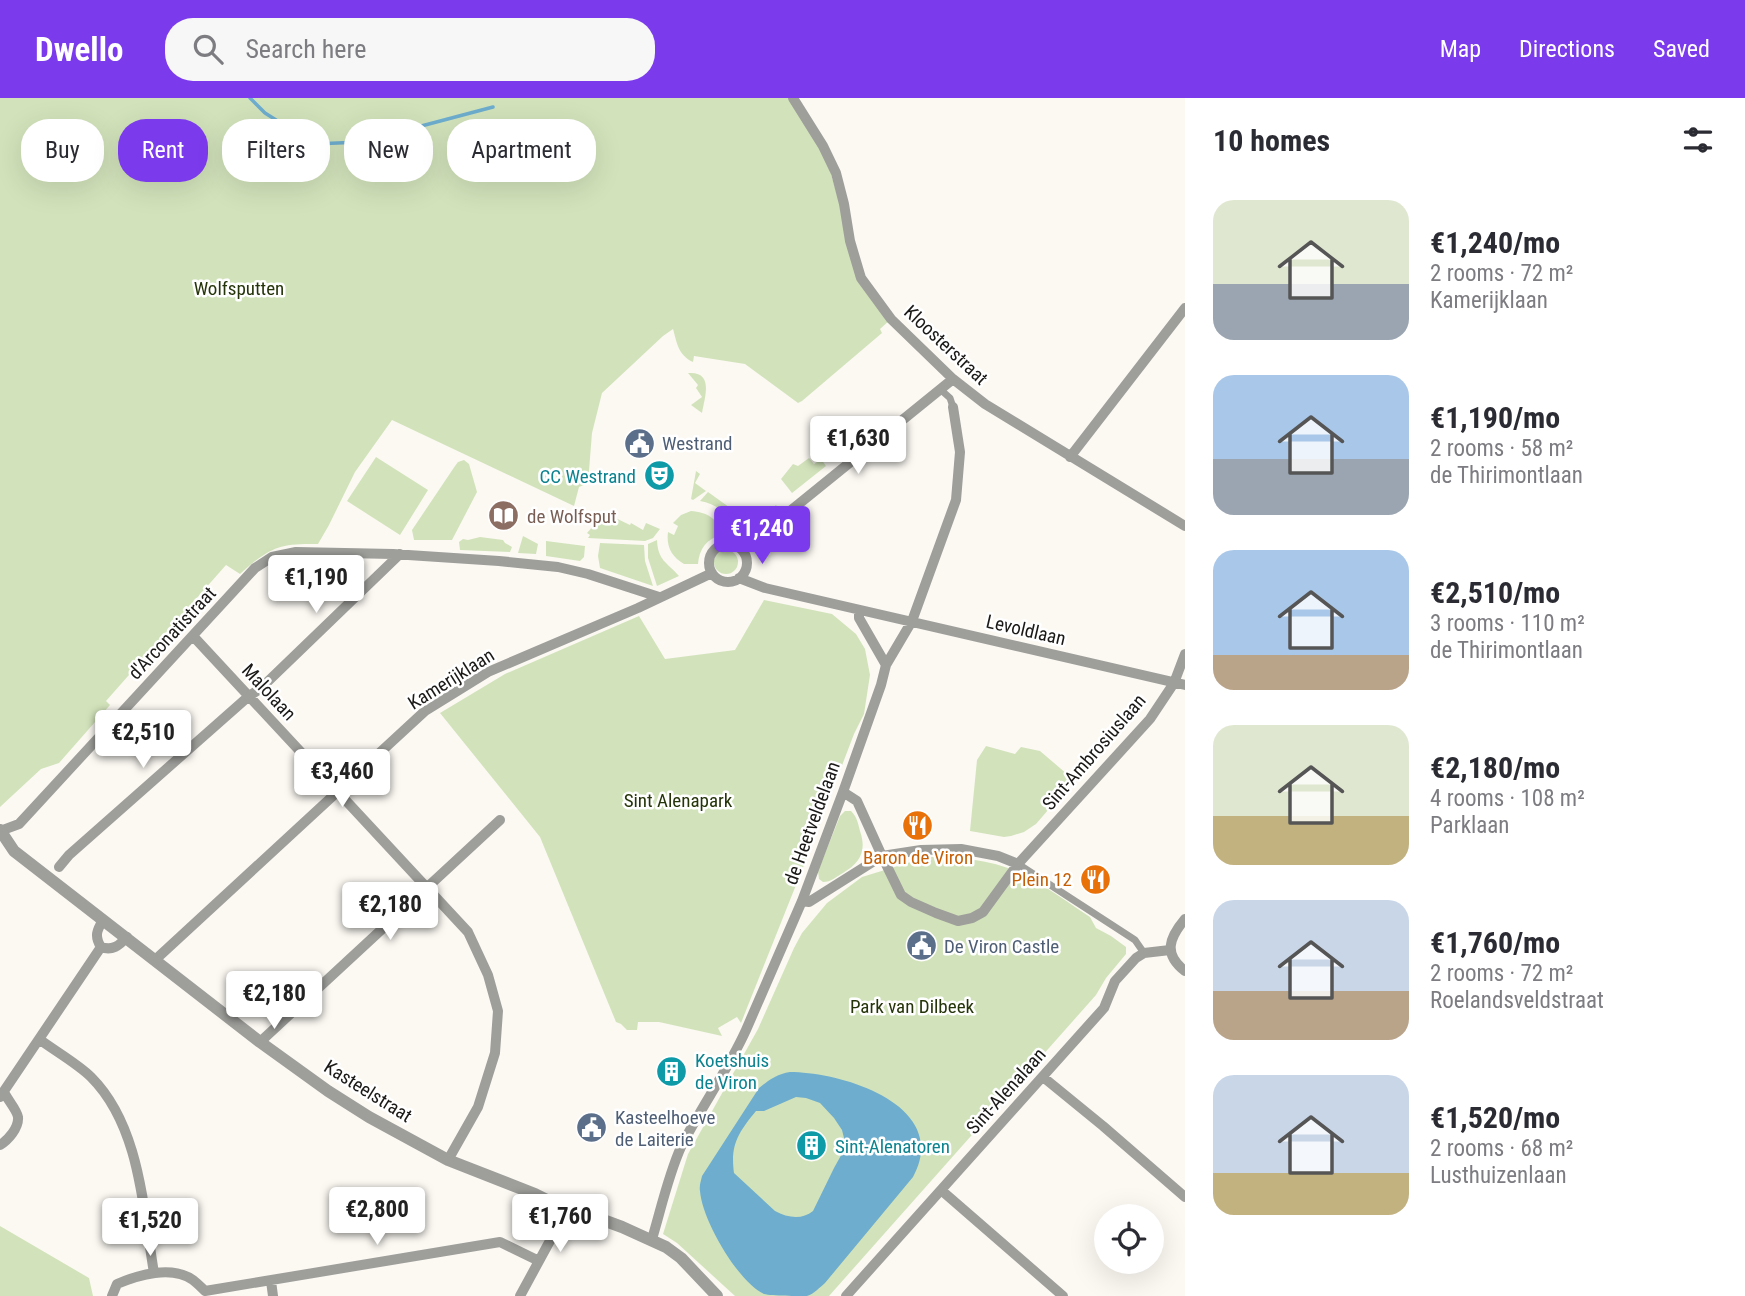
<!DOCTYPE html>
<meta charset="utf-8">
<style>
body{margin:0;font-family:"Roboto Condensed",sans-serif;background:#f7f7f7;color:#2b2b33;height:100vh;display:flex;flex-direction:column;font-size:26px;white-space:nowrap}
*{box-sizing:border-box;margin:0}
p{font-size:23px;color:#7c7c81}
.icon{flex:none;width:38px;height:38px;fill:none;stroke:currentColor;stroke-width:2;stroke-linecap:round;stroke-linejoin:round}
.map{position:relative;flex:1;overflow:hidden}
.sheet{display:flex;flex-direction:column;background:#fff;width:560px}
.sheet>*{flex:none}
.top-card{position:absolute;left:21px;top:21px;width:665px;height:63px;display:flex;gap:14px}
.controls{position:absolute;left:1094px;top:1106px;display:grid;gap:14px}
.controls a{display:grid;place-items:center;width:70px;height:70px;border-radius:50%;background:#fff;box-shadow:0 7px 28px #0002;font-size:35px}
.price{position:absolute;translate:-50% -60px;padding:0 16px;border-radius:7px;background:#fff;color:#222;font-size:23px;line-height:46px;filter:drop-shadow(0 2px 4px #0008)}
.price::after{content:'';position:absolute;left:50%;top:42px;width:21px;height:16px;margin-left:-10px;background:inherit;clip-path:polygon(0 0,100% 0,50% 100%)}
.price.on{background:#7c3aed;color:#fff}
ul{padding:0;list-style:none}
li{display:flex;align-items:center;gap:21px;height:175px;padding:0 28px}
li span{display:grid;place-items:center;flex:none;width:196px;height:140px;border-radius:21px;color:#555}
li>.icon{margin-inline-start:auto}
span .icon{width:84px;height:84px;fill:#fffc;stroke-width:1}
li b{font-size:30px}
h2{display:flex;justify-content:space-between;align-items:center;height:84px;padding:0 28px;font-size:30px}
.chip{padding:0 24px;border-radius:28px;background:#fff;box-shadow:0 7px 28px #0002;font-size:24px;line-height:63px}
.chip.on{background:#7c3aed;color:#fff}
header{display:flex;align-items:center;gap:42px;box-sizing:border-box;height:98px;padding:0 35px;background:#7c3aed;color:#fff}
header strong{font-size:33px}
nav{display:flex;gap:38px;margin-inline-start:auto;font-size:24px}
.search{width:490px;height:63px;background:#f7f7f7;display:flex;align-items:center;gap:18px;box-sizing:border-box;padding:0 24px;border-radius:28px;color:#7c7c81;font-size:26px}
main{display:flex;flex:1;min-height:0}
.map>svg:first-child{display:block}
.green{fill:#d2e3bb}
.water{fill:#6eadce;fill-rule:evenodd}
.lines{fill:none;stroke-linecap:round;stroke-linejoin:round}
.stream{stroke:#6eadce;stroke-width:3.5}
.pedestrian{stroke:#9e9e9b;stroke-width:7}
.minor{stroke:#9e9e9b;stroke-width:10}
.tertiary{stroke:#9e9e9b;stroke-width:12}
.labels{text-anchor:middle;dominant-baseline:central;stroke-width:5;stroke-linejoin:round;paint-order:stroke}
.park-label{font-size:19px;fill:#253409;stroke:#fff}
.street-label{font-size:19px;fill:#1a1917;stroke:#fff}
.service-label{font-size:19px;fill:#4e5e75;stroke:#fff;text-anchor:start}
.culture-label{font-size:19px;fill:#0d838f;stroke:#fff;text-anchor:start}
.education-label{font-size:19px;fill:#785e54;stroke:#fff;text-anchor:start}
.food-label{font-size:19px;fill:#c56008;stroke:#fff}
</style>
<header>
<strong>Dwello</strong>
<div class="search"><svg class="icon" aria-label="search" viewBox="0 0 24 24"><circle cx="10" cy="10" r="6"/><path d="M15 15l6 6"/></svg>Search here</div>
<nav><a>Map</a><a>Directions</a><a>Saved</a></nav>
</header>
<main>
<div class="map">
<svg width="1185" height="1198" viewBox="0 0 1185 1198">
<rect width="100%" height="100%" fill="#fcf9f3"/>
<path class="green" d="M0,0H792L823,48L861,180L891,221L880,231L882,235L802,303L798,305L745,266L694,258L693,264C678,257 677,245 673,231L663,238L602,295L592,335L588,385L579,389L574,408L392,322L355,374L329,427L318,446C278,445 269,450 240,476L226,467L106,603L110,607L59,665L41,671L0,709Z
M688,275C714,273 705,298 702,315L691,307L702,299L696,290L698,287Z
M376,359L428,392L400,437L347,403Z
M809,360L814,366L821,361L826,368L792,395L781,381L793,366L798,368Z
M464,362L469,366L477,394L452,442H414L412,432L455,368L458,364Z
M696,373L700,376L695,385L706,393L693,402L691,401Z
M708,394L747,422L754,414L761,418L776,407L778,410L743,438H738C733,433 733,429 729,422C723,411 712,405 700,403Z
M691,413C707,414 719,421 722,437C707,440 699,451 698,466H684C672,459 666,449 668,434L674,437L678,428L673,425L681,417Z
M607,416L630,427L631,425L643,432L646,425L660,431L653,440L645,443L588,440L590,437L587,435L601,419Z
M523,438L538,446L536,456L518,455Z
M480,439L503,442L505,445L512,449L510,454L460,452L459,444L463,441L468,442Z
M657,442C658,463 667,464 679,478L657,488L648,460V446Z
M546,443L585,448L584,459L580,463L546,458Z
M600,445L644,447L645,463L653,488L600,470L598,458Z
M714 464a12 12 0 1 1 24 0a12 12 0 1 1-24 0Z
M764,502L832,516L856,536L865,551L870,577L864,616L854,636L804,767L741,925L737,919L718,930L722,938L659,924H638L637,932H627L621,926L616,924L540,739L440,615L505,576L639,518L665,561L735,552Z
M986,648L1015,656L1021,649L1040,653L1074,682L1036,726L1024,734L1011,738L1004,739L970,733L977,662Z
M845,713H851C857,719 858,725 860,733C867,753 860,765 843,775C836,779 831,784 823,784L819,781L818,773L840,718Z
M927,759C963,759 998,762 1030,780C1050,791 1070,806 1090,819L1096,830L1111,838L1126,849V856L1106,880L1096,897L829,1198H735L677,1145L663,1136L688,1056L758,931L794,850L802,835L827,805L862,779Z
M0,1128L89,1180L93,1198H0Z"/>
<path class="water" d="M790,974C842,974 952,1007 913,1079L825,1185C820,1189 814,1196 807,1198C799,1198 772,1198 764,1196C738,1184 702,1122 700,1093C699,1088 701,1083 702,1078L759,990C769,982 777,976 790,974ZM796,999L806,1000L820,1005L834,1020L842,1032L844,1040V1052L834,1070L813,1113C802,1122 788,1120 775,1113L734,1075C730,1046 739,1034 756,1013H764Z"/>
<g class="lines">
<path class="stream" d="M250,0L265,15L314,46L361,44L493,9"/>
<path class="pedestrian" d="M941,292L950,300L953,309
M1018,766L1135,842L1144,855"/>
<path class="minor" d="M793,0L823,48L836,75L844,106L850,143L861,180L891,221L953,281L985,306L1185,428
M1070,359L1185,210
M709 465a19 19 0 1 1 38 0a19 19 0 1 1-38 0Z
M742,452L953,281
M739,480L765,490L1185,587
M859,512V520L886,567
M193,538L468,834L488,877L498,913L495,955L478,1009L448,1062
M843,694L857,703L882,758L901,797L911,804L936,815L958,823L972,820L983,814L1018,766L1150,621L1174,585L1185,556
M0,733L19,726L255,470L272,459L296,454L393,456L499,463L558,469L588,476L659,499
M59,769L69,757L249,598L260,591L400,456
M802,803L809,804L882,758L921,752L961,751L998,758L1018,766
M1185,821C1169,840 1163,856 1185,873
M101,849C94,838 97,832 103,822
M155,862L425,613L488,574L638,510L712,475
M39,941C55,953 78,966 91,979C140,1028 143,1110 154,1175
M260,944L500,722
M1043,979L1103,1028L1185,1099
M0,999L101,849C112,853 119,848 127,839
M0,1047C8,1042 19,1030 18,1019C17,1012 7,1001 4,994
M941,1092L1063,1198
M652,1141C661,1111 668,1078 681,1049C701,1009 728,972 746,932L802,803L843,694L881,587L886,567L912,523L956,402L960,354L953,309
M271,1183L273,1198
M205,1193L500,1144L539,1163
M112,1198L117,1186C138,1177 172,1167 193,1182C197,1185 201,1189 205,1193
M520,1198L558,1128L559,1116L557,1107
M846,1198L1104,910L1115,883L1136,860L1144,855L1170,852"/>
<path class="tertiary" d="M0,732L14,753L260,944L328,993L369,1019L448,1062L535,1096L557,1107L565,1108L622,1129L666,1149L681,1160L717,1198"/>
</g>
<defs>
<symbol id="civic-disc" viewBox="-11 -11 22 22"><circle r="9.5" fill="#5c6f8a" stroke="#fff"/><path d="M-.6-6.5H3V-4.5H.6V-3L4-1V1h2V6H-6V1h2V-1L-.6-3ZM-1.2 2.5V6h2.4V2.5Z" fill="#fff"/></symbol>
<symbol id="theatre-disc" viewBox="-11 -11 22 22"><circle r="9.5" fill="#0f9aa8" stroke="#fff"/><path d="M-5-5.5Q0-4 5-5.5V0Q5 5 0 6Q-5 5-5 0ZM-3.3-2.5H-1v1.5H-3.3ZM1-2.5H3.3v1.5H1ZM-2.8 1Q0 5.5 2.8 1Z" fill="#fff"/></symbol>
<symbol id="library-disc" viewBox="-11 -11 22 22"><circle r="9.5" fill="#8d6e63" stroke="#fff"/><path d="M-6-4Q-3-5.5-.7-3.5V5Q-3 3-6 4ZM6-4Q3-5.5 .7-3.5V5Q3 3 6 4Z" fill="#fff"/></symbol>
<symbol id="restaurant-disc" viewBox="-11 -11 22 22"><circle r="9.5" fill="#e8710a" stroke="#fff"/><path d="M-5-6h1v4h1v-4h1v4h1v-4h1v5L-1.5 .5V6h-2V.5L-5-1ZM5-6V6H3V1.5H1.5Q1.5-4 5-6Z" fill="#fff"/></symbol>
<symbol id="building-disc" viewBox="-11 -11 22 22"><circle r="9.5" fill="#0f9aa8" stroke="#fff"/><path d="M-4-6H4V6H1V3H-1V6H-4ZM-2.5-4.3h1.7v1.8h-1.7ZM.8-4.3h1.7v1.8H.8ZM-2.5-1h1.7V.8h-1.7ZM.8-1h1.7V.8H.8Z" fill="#fff"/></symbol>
</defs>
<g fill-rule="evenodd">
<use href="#civic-disc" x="622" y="328" width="35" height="35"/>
<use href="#theatre-disc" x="642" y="360" width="35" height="35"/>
<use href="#library-disc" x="486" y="400" width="35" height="35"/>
<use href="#restaurant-disc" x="900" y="710" width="35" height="35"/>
<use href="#restaurant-disc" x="1078" y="764" width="35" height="35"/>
<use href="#civic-disc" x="904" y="830" width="35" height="35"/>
<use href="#building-disc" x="654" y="956" width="35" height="35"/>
<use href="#civic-disc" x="574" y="1012" width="35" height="35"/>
<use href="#building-disc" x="794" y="1030" width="35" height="35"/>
</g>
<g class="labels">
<g class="park-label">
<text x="239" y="190">Wolfsputten</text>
<text x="678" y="702">Sint Alenapark</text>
<text x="912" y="908">Park van Dilbeek</text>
</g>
<g class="street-label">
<text transform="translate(946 247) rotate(43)">Kloosterstraat</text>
<text transform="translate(1026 532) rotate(13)">Levoldlaan</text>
<text transform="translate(172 535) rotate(-47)">d'Arconatistraat</text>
<text transform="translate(451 581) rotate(-32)">Kamerijklaan</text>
<text transform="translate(269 594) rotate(47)">Malolaan</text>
<text transform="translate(1094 654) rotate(-49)">Sint-Ambrosiuslaan</text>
<text transform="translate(812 725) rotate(-70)">de Heetveldelaan</text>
<text transform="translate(368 993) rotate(32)">Kasteelstraat</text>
<text transform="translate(1006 993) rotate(-48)">Sint-Alenalaan</text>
</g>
<g class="service-label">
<text x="662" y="345">Westrand</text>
<text x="944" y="848">De Viron Castle</text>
<text x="615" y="1019">Kasteelhoeve<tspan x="615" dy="22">de Laiterie</tspan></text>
</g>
<g class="culture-label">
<text x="636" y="378" text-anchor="end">CC Westrand</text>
<text x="695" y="962">Koetshuis<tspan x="695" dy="22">de Viron</tspan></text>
<text x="835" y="1048">Sint-Alenatoren</text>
</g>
<g class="education-label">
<text x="527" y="418">de Wolfsput</text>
</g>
<g class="food-label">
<text x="918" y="759">Baron de Viron</text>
<text x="1072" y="781" text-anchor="end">Plein 12</text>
</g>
</g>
</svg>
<div class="controls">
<a><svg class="icon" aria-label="locate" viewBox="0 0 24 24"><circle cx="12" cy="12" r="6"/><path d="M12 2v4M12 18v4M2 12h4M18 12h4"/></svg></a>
</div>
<b class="price" style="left:858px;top:378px">€1,630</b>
<b class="price on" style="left:762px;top:468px">€1,240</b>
<b class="price" style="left:316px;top:517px">€1,190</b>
<b class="price" style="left:143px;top:672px">€2,510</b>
<b class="price" style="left:342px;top:711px">€3,460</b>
<b class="price" style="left:390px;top:844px">€2,180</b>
<b class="price" style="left:274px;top:933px">€2,180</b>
<b class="price" style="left:377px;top:1149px">€2,800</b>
<b class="price" style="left:560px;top:1156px">€1,760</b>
<b class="price" style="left:150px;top:1160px">€1,520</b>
<div class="top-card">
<a class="chip">Buy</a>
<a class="chip on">Rent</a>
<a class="chip">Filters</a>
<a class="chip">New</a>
<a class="chip">Apartment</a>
</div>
</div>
<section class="sheet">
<h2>10 homes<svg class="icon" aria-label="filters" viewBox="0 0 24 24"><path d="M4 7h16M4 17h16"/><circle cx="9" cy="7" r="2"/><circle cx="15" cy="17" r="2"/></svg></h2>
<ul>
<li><span style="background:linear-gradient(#dfe7d0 60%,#9aa5b1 0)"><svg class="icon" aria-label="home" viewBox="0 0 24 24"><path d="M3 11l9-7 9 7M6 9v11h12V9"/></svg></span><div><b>€1,240/mo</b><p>2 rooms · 72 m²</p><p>Kamerijklaan</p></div></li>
<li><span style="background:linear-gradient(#a9c7e8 60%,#9aa5b1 0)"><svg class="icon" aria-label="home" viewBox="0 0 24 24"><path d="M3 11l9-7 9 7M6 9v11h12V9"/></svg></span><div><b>€1,190/mo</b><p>2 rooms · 58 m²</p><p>de Thirimontlaan</p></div></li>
<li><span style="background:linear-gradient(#a9c7e8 75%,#b9a48a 0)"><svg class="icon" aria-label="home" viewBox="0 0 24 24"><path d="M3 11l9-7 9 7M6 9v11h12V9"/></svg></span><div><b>€2,510/mo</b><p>3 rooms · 110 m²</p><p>de Thirimontlaan</p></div></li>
<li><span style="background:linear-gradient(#dfe7d0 65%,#c2b280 0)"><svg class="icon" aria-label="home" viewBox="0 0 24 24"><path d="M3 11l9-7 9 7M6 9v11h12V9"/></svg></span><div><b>€2,180/mo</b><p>4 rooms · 108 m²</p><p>Parklaan</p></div></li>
<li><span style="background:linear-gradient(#c9d6e8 65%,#b9a48a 0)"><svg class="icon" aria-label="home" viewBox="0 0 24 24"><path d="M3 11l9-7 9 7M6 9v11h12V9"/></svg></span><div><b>€1,760/mo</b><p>2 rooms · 72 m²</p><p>Roelandsveldstraat</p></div></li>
<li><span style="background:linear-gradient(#c9d6e8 70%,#c2b280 0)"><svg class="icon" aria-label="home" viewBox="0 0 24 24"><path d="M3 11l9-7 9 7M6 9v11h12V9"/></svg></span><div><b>€1,520/mo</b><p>2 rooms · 68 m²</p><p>Lusthuizenlaan</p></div></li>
</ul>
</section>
</main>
